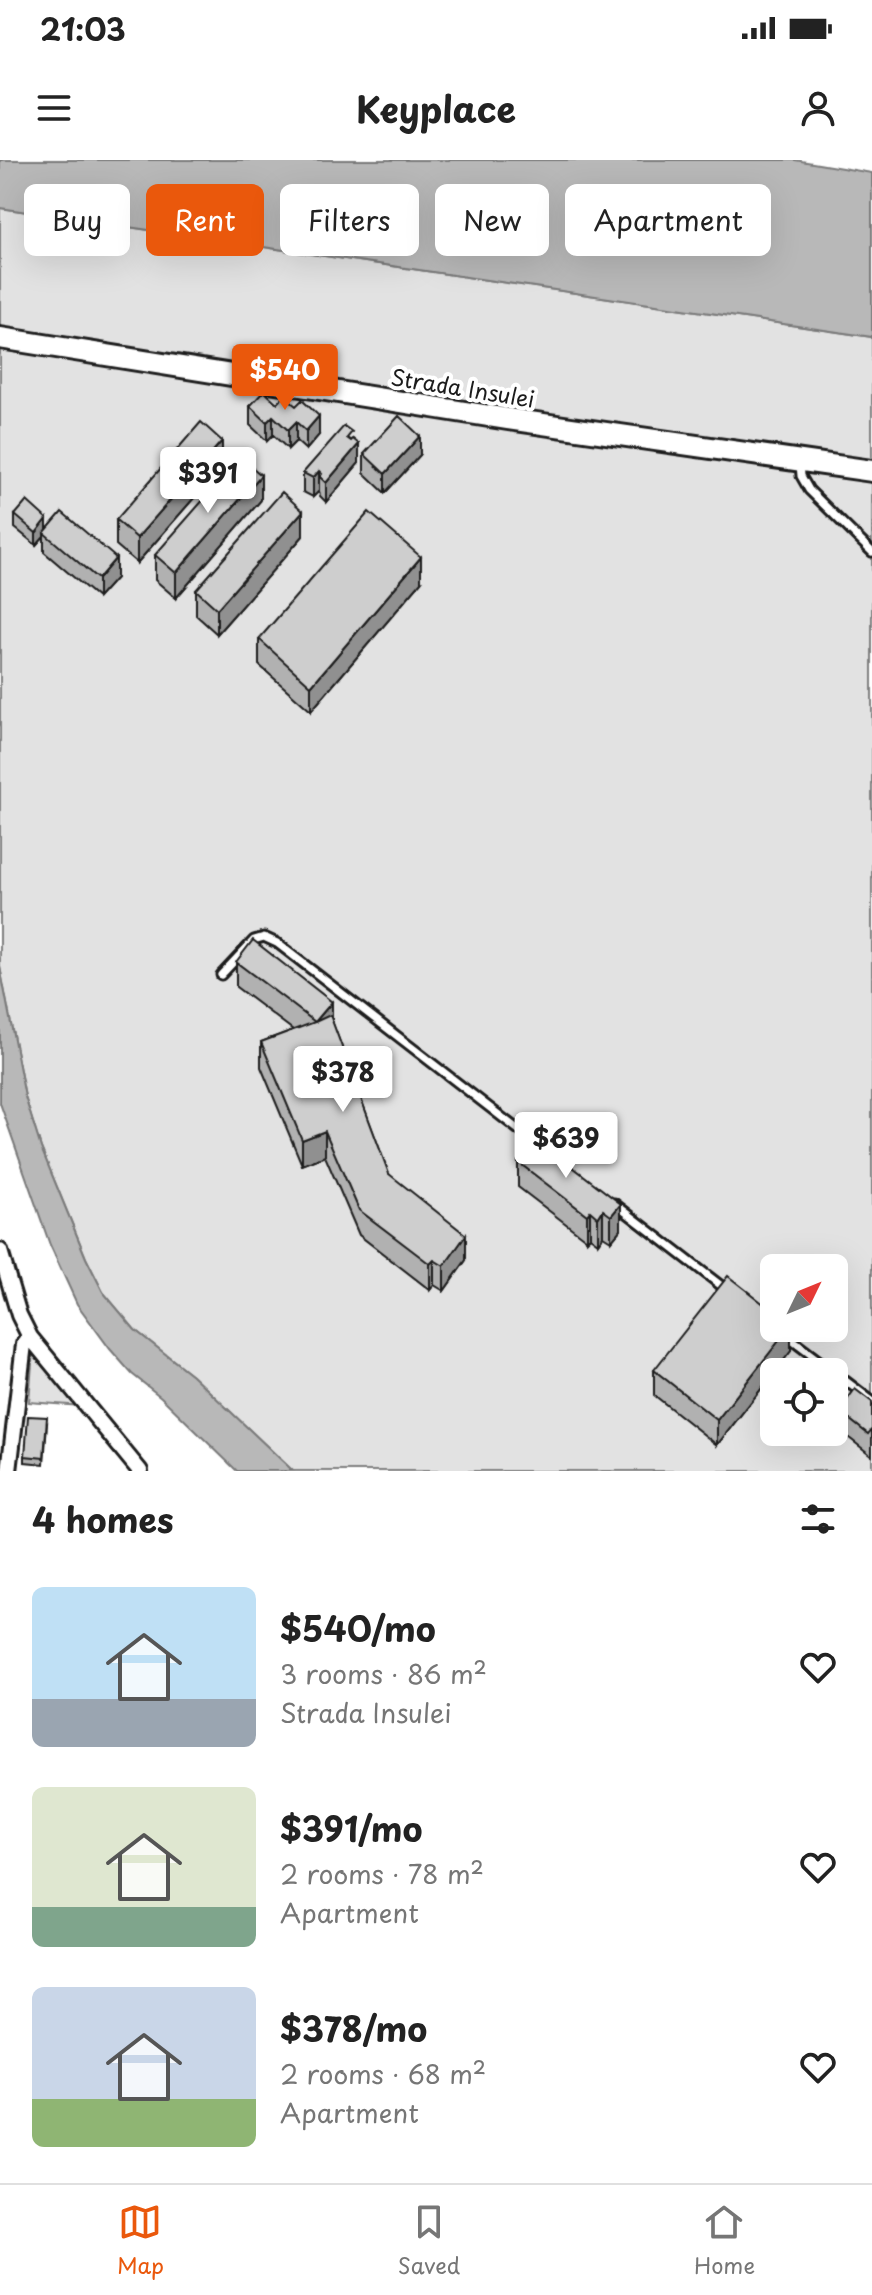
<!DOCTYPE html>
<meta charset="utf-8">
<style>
body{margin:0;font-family:"Playpen Sans",sans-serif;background:#f6f6f6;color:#222;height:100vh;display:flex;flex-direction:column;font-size:30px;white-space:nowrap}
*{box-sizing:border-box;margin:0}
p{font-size:26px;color:#767676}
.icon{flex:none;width:44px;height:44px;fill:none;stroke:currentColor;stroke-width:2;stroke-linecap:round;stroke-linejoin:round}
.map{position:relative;height:1311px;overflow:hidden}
.side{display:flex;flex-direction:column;background:#fff;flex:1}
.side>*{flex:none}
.top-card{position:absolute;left:24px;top:24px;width:824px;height:72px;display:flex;gap:16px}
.needle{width:52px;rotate:47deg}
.tools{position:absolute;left:760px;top:1094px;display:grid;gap:16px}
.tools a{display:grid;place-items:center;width:88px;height:88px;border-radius:12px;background:#fff;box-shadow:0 8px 32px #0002;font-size:40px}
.price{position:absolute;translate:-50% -68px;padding:0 18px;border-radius:8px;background:#fff;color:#222;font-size:26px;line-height:52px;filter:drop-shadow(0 2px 4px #0008)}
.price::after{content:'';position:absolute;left:50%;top:48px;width:24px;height:18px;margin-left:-12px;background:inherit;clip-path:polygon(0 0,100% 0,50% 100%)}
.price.current{background:#ea580c;color:#fff}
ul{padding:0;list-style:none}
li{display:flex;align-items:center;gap:24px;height:200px;padding:0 32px}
li span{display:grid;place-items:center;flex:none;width:224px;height:160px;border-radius:12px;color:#555}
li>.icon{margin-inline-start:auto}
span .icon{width:96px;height:96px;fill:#fffc;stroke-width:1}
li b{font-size:34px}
h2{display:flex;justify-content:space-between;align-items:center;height:96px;padding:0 32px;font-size:34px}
.chip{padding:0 28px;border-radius:12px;background:#fff;box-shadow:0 8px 32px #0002;font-size:28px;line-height:72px}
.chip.current{background:#ea580c;color:#fff}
.status{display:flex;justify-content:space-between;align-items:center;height:56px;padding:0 40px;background:#fff;direction:ltr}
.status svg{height:22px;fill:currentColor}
header{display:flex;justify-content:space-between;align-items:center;height:104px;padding:0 32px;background:#fff;font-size:36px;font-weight:700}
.menu{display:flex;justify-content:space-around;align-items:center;height:112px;border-top:2px solid #e0e0e0;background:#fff;font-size:22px;color:#767676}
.menu a{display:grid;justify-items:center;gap:4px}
.menu .current{color:#ea580c}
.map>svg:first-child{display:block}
.green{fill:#e2e2e2;stroke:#7f7f7f;stroke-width:2;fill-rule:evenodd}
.water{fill:#b8b8b8;stroke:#7a7a7a;stroke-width:2}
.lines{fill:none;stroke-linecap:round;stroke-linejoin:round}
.lane-casing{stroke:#1c1c1c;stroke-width:13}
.street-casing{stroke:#1c1c1c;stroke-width:20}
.secondary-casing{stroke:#1c1c1c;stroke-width:26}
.lane{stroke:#fff;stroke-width:7}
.street{stroke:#fff;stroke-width:14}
.secondary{stroke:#fff;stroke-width:20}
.wall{fill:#b1b1b1;stroke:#1c1c1c;stroke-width:2}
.shaded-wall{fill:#909090;stroke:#1c1c1c;stroke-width:2}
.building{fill:#cecece;stroke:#1c1c1c;stroke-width:2}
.labels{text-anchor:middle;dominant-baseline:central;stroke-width:8;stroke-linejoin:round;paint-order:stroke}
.street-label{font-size:22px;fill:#1c1c1c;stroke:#fff}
</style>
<div class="status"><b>21:03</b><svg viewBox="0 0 49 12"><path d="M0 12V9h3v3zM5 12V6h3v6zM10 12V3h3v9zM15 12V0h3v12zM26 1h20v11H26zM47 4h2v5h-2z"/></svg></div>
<header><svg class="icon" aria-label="menu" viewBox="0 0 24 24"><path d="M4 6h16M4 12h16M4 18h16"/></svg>Keyplace<svg class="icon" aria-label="person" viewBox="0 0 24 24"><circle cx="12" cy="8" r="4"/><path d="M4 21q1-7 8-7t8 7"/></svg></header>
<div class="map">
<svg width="872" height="1311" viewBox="0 0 872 1311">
<rect width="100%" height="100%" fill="#fff"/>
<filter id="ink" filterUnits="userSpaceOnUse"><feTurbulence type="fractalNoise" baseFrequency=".0125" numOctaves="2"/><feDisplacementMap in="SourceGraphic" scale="16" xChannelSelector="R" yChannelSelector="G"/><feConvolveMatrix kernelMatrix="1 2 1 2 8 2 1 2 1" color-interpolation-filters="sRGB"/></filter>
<g filter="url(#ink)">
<path class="green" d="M0,48L872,177V1311H293L192,1215L135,1170L103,1132L86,1098L41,988L25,937L0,807ZM774,1108H834V1168H774ZM774,1212H834V1272H774Z
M33,1191H36L83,1246L29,1242Z"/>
<path class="water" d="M0,0H795L872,13V177L0,48Z
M0,807L25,937L41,988L86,1098L103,1132L135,1170L192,1215L293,1311H237L161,1237L132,1214L110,1189L77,1144L50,1085L0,943Z"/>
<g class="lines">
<defs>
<path id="lane" d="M800,303L801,316L809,330L872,392
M221,815L254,780L264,777L277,783L534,982
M614,1043L728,1131
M776,1168L834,1212
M834,1212L872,1241"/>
<path id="street" d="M0,1091L19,1155L30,1177L140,1311
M9,1311L24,1184L30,1177"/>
<path id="secondary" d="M0,178L508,259L872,311"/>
</defs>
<use href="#lane" class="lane-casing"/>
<use href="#street" class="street-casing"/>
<use href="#secondary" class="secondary-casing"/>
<use href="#lane" class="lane"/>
<use href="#street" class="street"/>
<use href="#secondary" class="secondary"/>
</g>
<path class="wall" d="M277,243L319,275L306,290L296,281L288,289L273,275L267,281L250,265V246Z
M352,279L359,303L326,342L320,336L319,331L313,337L303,332V313Z
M364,294L420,295L385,333L364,313Z
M222,306L137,403L116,385V360Z
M261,340L176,438L155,420V395Z
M15,355L47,369L116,418L98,438L44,392V376L36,385L15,368Z
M303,376L217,474L196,455V430Z
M421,422L311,551L259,505V479Z
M236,802L332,861L389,1014L466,1100L444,1131L434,1125L430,1130L359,1075L325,996L302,1005L261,907V882L293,870L236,827Z
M521,989L621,1044V1069L611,1081L603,1076L598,1083L590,1077L587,1080L518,1027V1002L521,998Z
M789,1168H791V1191L717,1285L654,1235V1210Z
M872,1242V1296L839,1270V1251Z
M47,1264L44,1304L25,1302V1296Z"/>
<path class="shaded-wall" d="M273,256V275L267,281V262Z
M319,256V275L306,290V271Z
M296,262V281L288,289V270Z
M420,276V295L385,333V314Z
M222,281V306L137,403V378Z
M359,284V303L326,342V323Z
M319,311V331L313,337V318Z
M261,315V340L176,438V413Z
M303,351V376L217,474V449Z
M47,359V372L44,373V376L36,385V373Z
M421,397V422L311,551V526Z
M116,398V418L98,438V419Z
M332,842V867L315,862Z
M325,971V996L302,1005V980Z
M621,1044V1069L611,1081V1056Z
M603,1050V1076L598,1083V1058Z
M590,1051V1077L587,1080V1055Z
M466,1075V1100L444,1131V1106Z
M434,1100V1125L430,1130V1104Z
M789,1168H791V1191L717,1285V1260Z"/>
<path class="building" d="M264,231L277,243L284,236L296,246L302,240L319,256L306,271L296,262L288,270L273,256L267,262L250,246Z
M399,256L420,276L385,314L364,294Z
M201,262L222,281L137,378L116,360Z
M344,266L352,272L347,278L351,281L353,279L359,284L326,323L320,317L322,314L319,311L313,318L303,313Z
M241,297L261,315L176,413L155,395Z
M282,332L303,351L217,449L196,430Z
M27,341L47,359L36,373L15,355Z
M62,352L116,398L98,419L44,373Z
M369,352L421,397L311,526L259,479Z
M253,780L332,842L315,862L330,855L389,1014L466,1075L444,1106L434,1100L430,1104L359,1050L325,971L302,980L261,882L315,862L236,802Z
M531,975L621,1044L611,1056L603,1050L598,1058L590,1051L587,1055L518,1002L525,992L521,989Z
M728,1116L774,1152V1168H789L717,1260L654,1210Z
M855,1229L872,1242V1269L868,1274L839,1251Z
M28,1256L47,1257L44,1298L25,1296Z"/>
</g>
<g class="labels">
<g class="street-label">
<text transform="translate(463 227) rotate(9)">Strada Insulei</text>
</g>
</g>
</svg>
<div class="tools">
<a><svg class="needle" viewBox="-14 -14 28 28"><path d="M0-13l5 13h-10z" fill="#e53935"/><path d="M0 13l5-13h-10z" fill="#767676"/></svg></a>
<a><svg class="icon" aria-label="locate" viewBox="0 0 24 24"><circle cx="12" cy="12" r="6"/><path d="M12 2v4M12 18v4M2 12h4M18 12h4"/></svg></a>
</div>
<b class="price current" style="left:285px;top:252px">$540</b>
<b class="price" style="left:208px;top:355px">$391</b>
<b class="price" style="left:343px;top:954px">$378</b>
<b class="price" style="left:566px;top:1020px">$639</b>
<div class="top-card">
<a class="chip">Buy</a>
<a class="chip current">Rent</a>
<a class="chip">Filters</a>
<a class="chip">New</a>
<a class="chip">Apartment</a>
</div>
</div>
<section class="side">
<h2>4 homes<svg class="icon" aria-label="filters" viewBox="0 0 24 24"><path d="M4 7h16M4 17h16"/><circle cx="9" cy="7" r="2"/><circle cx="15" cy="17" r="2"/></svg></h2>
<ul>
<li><span style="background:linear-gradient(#bfe0f5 70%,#9aa5b1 0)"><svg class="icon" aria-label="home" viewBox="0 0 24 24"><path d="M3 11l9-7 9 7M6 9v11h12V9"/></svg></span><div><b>$540/mo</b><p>3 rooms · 86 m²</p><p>Strada Insulei</p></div><svg class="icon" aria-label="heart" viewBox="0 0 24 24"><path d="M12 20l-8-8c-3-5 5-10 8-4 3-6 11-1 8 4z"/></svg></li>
<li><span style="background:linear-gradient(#dfe7d0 75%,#7fa58c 0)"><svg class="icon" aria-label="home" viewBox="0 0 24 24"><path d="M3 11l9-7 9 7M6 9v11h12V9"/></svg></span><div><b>$391/mo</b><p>2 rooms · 78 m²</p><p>Apartment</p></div><svg class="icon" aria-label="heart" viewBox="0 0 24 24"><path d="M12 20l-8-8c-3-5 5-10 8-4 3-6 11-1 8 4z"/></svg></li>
<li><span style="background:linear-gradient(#c9d6e8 70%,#8fb573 0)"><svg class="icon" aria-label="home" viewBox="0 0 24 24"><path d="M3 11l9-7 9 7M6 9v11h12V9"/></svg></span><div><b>$378/mo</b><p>2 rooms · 68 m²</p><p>Apartment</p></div><svg class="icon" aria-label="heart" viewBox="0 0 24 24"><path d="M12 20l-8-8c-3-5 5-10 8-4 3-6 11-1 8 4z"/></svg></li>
</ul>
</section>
<nav class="menu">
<a class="current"><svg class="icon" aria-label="map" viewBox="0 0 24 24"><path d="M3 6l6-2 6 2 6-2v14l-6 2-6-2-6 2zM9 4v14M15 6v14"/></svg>Map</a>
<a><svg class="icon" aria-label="saved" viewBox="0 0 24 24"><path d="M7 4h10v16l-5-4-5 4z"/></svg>Saved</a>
<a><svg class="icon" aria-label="home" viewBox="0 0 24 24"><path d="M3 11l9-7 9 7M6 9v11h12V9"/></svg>Home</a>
</nav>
